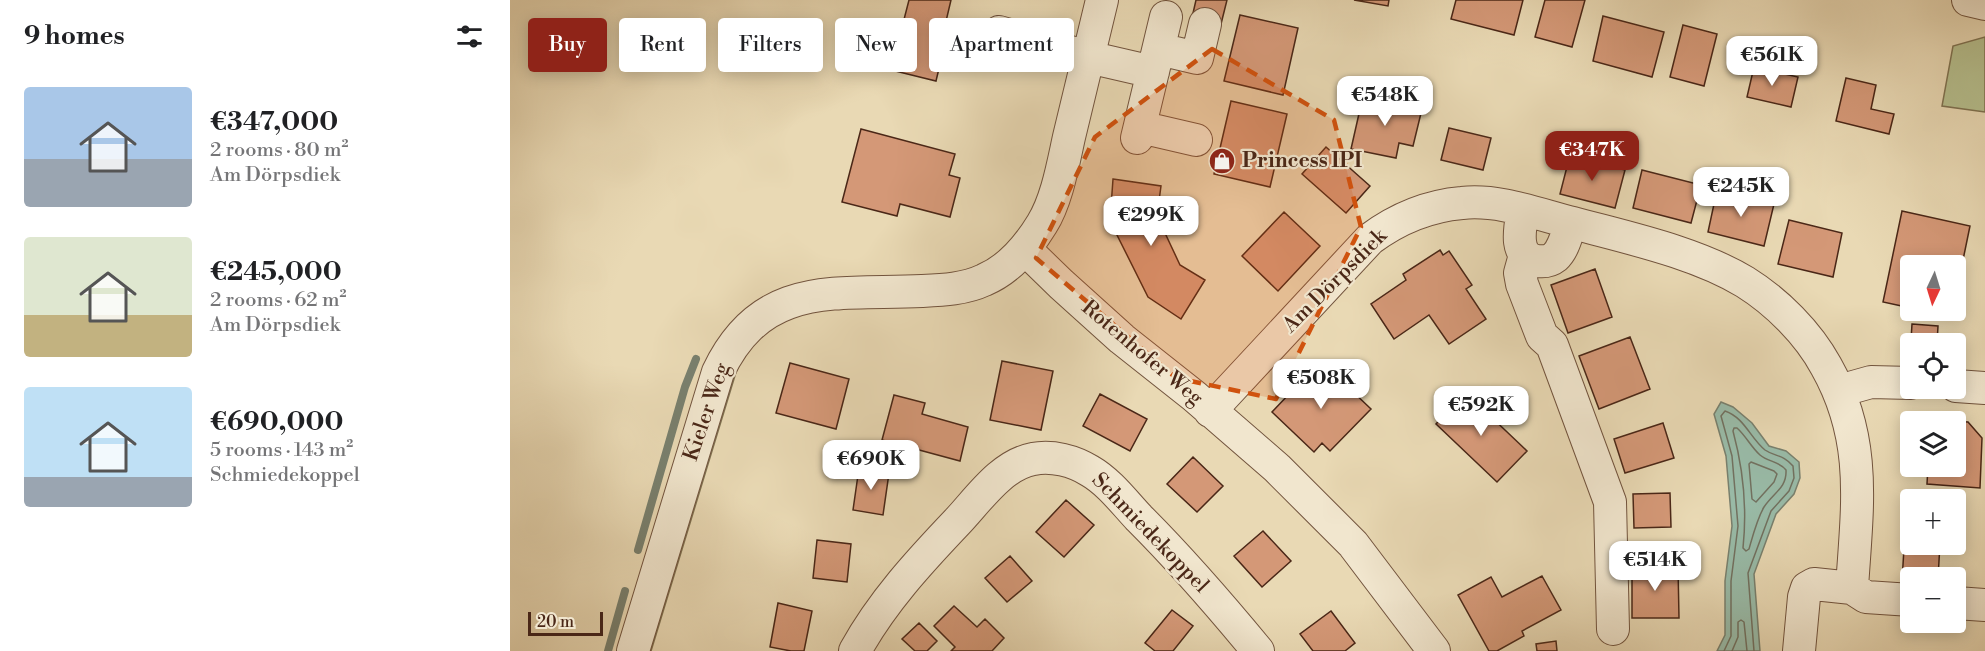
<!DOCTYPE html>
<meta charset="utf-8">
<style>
body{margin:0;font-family:"Libre Bodoni",serif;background:#f6f6f6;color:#202124;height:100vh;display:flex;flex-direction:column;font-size:22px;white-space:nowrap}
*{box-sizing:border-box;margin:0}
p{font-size:20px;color:#757577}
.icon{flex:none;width:33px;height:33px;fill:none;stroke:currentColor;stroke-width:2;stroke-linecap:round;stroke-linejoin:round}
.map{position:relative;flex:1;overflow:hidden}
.details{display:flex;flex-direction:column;background:#fff;width:510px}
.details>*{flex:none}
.banner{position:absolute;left:18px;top:18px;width:570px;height:54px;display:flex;gap:12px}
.needle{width:39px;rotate:184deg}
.buttons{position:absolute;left:1390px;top:255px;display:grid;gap:12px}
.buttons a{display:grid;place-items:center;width:66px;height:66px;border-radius:6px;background:#fff;box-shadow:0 3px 15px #0003;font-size:30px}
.scale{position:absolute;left:18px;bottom:15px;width:75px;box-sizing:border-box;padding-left:6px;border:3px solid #4a2717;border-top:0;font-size:16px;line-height:21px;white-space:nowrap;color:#4a2717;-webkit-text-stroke:4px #f1e6ce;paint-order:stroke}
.price{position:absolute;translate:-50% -51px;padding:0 14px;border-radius:12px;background:#fff;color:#222;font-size:20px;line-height:39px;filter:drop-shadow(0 2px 3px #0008)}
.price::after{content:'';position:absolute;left:50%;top:36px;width:18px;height:14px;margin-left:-9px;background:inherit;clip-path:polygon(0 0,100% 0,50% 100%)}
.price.active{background:#8f2418;color:#fff}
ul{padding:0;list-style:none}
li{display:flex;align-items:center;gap:18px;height:150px;padding:0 24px}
li span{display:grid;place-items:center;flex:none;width:168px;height:120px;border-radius:6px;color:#555}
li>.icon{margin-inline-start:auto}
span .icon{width:72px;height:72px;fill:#fffc;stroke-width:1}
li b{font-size:26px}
h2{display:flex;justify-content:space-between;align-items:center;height:72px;padding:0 24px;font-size:26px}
.pill{padding:0 21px;border-radius:6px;background:#fff;box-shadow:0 3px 15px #0003;font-size:21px;line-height:54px}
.pill.active{background:#8f2418;color:#fff}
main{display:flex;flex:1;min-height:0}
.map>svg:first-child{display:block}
.green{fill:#b6bf8e;stroke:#807352;stroke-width:1.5}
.water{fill:#99bba8;stroke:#79806e;stroke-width:1.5}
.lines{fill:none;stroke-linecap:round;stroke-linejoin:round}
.shore{stroke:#727160;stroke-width:1.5}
.stream{stroke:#79806e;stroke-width:8}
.building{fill:#d49877;stroke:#4a2717;stroke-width:1.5}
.minor-casing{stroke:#72543e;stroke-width:34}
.minor{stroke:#f1e6ce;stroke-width:32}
.marked{fill:#d0520e;fill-opacity:0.2;stroke:#d0520e;stroke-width:4.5;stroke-dasharray:12 8;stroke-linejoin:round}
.labels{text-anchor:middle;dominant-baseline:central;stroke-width:4.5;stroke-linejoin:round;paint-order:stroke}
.poi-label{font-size:21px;font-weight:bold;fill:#4a2717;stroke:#f1e6ce;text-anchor:start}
.street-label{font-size:21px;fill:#4a2717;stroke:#f1e6ce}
</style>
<main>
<section class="details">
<h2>9 homes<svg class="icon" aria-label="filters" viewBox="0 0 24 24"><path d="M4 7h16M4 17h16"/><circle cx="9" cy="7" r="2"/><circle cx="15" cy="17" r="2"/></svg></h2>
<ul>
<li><span style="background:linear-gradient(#a9c7e8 60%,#9aa5b1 0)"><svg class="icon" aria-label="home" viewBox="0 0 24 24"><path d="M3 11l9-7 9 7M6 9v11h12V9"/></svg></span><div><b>€347,000</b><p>2 rooms · 80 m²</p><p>Am Dörpsdiek</p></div></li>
<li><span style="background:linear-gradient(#dfe7d0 65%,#c2b280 0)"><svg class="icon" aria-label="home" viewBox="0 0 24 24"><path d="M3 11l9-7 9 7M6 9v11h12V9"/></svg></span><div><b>€245,000</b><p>2 rooms · 62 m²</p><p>Am Dörpsdiek</p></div></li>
<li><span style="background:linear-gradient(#bfe0f5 75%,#9aa5b1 0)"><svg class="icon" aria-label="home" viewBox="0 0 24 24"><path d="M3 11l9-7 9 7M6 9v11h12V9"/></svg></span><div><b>€690,000</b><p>5 rooms · 143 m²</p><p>Schmiedekoppel</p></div></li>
</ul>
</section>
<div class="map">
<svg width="1475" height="651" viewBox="0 0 1475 651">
<rect width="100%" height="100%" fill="#e9d9b4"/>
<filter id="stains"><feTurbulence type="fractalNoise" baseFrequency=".00333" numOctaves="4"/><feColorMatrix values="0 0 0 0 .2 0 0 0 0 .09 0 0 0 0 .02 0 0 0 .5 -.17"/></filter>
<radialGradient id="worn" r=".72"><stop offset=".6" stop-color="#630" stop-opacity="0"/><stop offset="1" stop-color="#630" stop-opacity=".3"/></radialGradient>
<path class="green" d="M1475,37V112L1432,106L1443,46Z
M227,369L141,651H137L211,402Z"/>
<path class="water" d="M1211,402L1223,407L1242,423L1259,446L1276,451L1289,462L1290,478L1284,494L1266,514L1244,574L1250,651H1207L1215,635V581L1222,526L1216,456L1204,414Z"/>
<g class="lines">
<path class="shore" d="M1224,428H1227C1236,436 1241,447 1250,455C1258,462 1269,461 1276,470C1277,488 1263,493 1254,507C1247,519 1243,535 1239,549L1236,551L1233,548C1237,510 1233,468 1223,431Z
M1241,462L1264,471L1267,474L1264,482L1246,502L1242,499L1239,464Z
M1214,651L1221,636V581L1228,526L1222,456L1211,416L1215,411C1235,418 1240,438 1255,450C1265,457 1273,454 1283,466L1284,478L1279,491L1261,511L1238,573L1244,651
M1222,651L1228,637V622L1231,620L1234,622L1237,651"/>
<path class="stream" d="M128,550L175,387L186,359
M98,651L115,591"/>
</g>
<path class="building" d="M399,0H441L433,34L437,35L426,81L381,70Z
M686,0H717L710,28L681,22Z
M844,0H879L878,6Z
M946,0H1013L1004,35L941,19Z
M1035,0H1075L1062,47L1025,37Z
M730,15L788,28L773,95L714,81Z
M1093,16L1154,32L1142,77L1083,61Z
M1173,25L1207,34L1194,86L1160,77Z
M1244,67L1288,77L1281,107L1237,97Z
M1336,78L1366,85L1361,109L1384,114L1379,134L1326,121Z
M853,96L912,109L903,146L889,143L886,158L841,149Z
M721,101L777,114L760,187L704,174Z
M939,128L981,138L973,170L931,160Z
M351,129L445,154L439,175L450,178L440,217L390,204L387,216L332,202Z
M816,147L860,186L836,213L792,174Z
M1060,155L1115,170L1105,208L1050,194Z
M1132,170L1191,185L1181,223L1123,208Z
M603,179L651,186L647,216L670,265L695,280L671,319L638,297L600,221Z
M1207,190L1264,204L1254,246L1198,232Z
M1392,211L1460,226L1446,294V266H1401V308L1373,302Z
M774,212L810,246L768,291L732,256Z
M1279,220L1332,233L1323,277L1268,264Z
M930,250L933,255L939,251L962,285L956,289L976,319L939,344L919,315L884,339L861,304L896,280L893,274Z
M1085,269L1102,317L1058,333L1041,285Z
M1402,324L1428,326L1427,344H1401V373H1399Z
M1120,337L1140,389L1089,409L1069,356Z
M492,361L543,371L531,430L480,420Z
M280,363L339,379L326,429L266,413Z
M802,370H820L861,409L820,451L812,443L804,452L762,412Z
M955,392L1017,451L987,482L926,424Z
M590,394L637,419L620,451L573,426Z
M384,395L415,403L412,414L458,427L450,461L372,440Z
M1401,419L1458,422L1472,438L1470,488L1417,484L1418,466H1446V422H1401Z
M1153,423L1164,458L1115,473L1104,439Z
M683,457L713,486L687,512L657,484Z
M349,468L379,473L373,515L343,510Z
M1160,493L1161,527L1124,528L1123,494Z
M556,500L584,525L554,557L526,532Z
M753,531L781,561L752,587L724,556Z
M1395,532H1401V544H1430L1428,578H1401V581H1392Z
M307,540L341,544L337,582L303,578Z
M500,556L522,581L497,602L475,578Z
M1168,566L1169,618H1122V567Z
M1032,576L1051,610L1012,631L1014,636L987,651H979L948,595L981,577L992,597Z
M268,603L302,611L294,651H281L260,647Z
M444,606L467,627L475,619L494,638L482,651H441L445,647L424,626Z
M662,610L683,626L663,651H645L635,643Z
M821,611L845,643L835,651H803L790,634Z
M409,623L427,641L417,651H405L392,639Z
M1046,641L1047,651H1027L1026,644Z"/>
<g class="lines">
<defs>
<path id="minor" d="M1458,0L1475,4
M489,32L578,57L643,72
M649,49L687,58L695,24
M630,127L686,140
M627,138L656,17
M1013,210C1010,227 1003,257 1027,261C1034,262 1040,261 1045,257C1054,249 1057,233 1061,223
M515,249L551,284L612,339L684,396L767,468L843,544L924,651
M1015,255L1010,273L1012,284L1032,336L1042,345L1100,502L1103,629
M1446,386L1475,388
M1329,391L1361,382L1401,383
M700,411L860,239C887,219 917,206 952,203C989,199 1027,214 1063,223C1118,238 1185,252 1235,282C1267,302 1298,333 1316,366C1358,440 1347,507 1342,588
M1446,603L1475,605
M123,651L208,372C252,279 326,295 412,291C433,290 455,289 474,280C500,269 518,247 532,224C547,200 553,164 559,137C570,91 581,46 592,0
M345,651C372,602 409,562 447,522C468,500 491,465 523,459C542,455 564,461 580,471C599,482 614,502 629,518C671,560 710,605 748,651
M1289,651L1294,597L1297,588L1304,584L1342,588L1356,597L1401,600"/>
</defs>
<use href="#minor" class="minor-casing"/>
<use href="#minor" class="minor"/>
</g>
<path class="marked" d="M702,49L824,120L851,227L766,399L666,378L526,258L585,137Z"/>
<defs>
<symbol id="shop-disc" viewBox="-11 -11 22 22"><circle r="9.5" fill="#8f2418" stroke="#f1e6ce"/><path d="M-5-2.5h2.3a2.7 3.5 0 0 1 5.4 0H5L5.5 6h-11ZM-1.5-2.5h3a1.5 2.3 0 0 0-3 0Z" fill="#fff"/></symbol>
</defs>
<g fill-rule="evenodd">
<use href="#shop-disc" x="697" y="146" width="30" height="30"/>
</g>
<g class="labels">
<g class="poi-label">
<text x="732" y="161">Princess IPI</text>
</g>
<g class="street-label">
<text transform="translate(825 281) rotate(-45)">Am Dörpsdiek</text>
<text transform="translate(632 353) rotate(40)">Rotenhofer Weg</text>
<text transform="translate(197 412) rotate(-71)">Kieler Weg</text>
<text transform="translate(640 533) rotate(46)">Schmiedekoppel</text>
</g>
</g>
<rect width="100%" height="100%" filter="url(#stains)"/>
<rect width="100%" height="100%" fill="url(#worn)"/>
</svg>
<div class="buttons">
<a><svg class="needle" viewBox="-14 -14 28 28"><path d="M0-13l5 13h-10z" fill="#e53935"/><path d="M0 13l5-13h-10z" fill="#757577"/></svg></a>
<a><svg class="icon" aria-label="locate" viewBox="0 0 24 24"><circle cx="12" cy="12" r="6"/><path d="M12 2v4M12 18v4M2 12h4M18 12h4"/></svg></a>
<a><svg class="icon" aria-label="layers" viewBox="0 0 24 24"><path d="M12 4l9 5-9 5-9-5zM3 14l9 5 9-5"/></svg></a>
<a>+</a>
<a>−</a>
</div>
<div class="scale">20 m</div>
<b class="price" style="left:1262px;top:87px">€561K</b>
<b class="price" style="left:875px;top:127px">€548K</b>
<b class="price active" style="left:1082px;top:182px">€347K</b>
<b class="price" style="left:1231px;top:218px">€245K</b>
<b class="price" style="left:641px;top:247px">€299K</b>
<b class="price" style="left:811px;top:410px">€508K</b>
<b class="price" style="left:971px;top:437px">€592K</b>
<b class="price" style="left:361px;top:491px">€690K</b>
<b class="price" style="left:1145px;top:592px">€514K</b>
<div class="banner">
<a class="pill active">Buy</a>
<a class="pill">Rent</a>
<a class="pill">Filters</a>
<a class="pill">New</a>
<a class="pill">Apartment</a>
</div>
</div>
</main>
